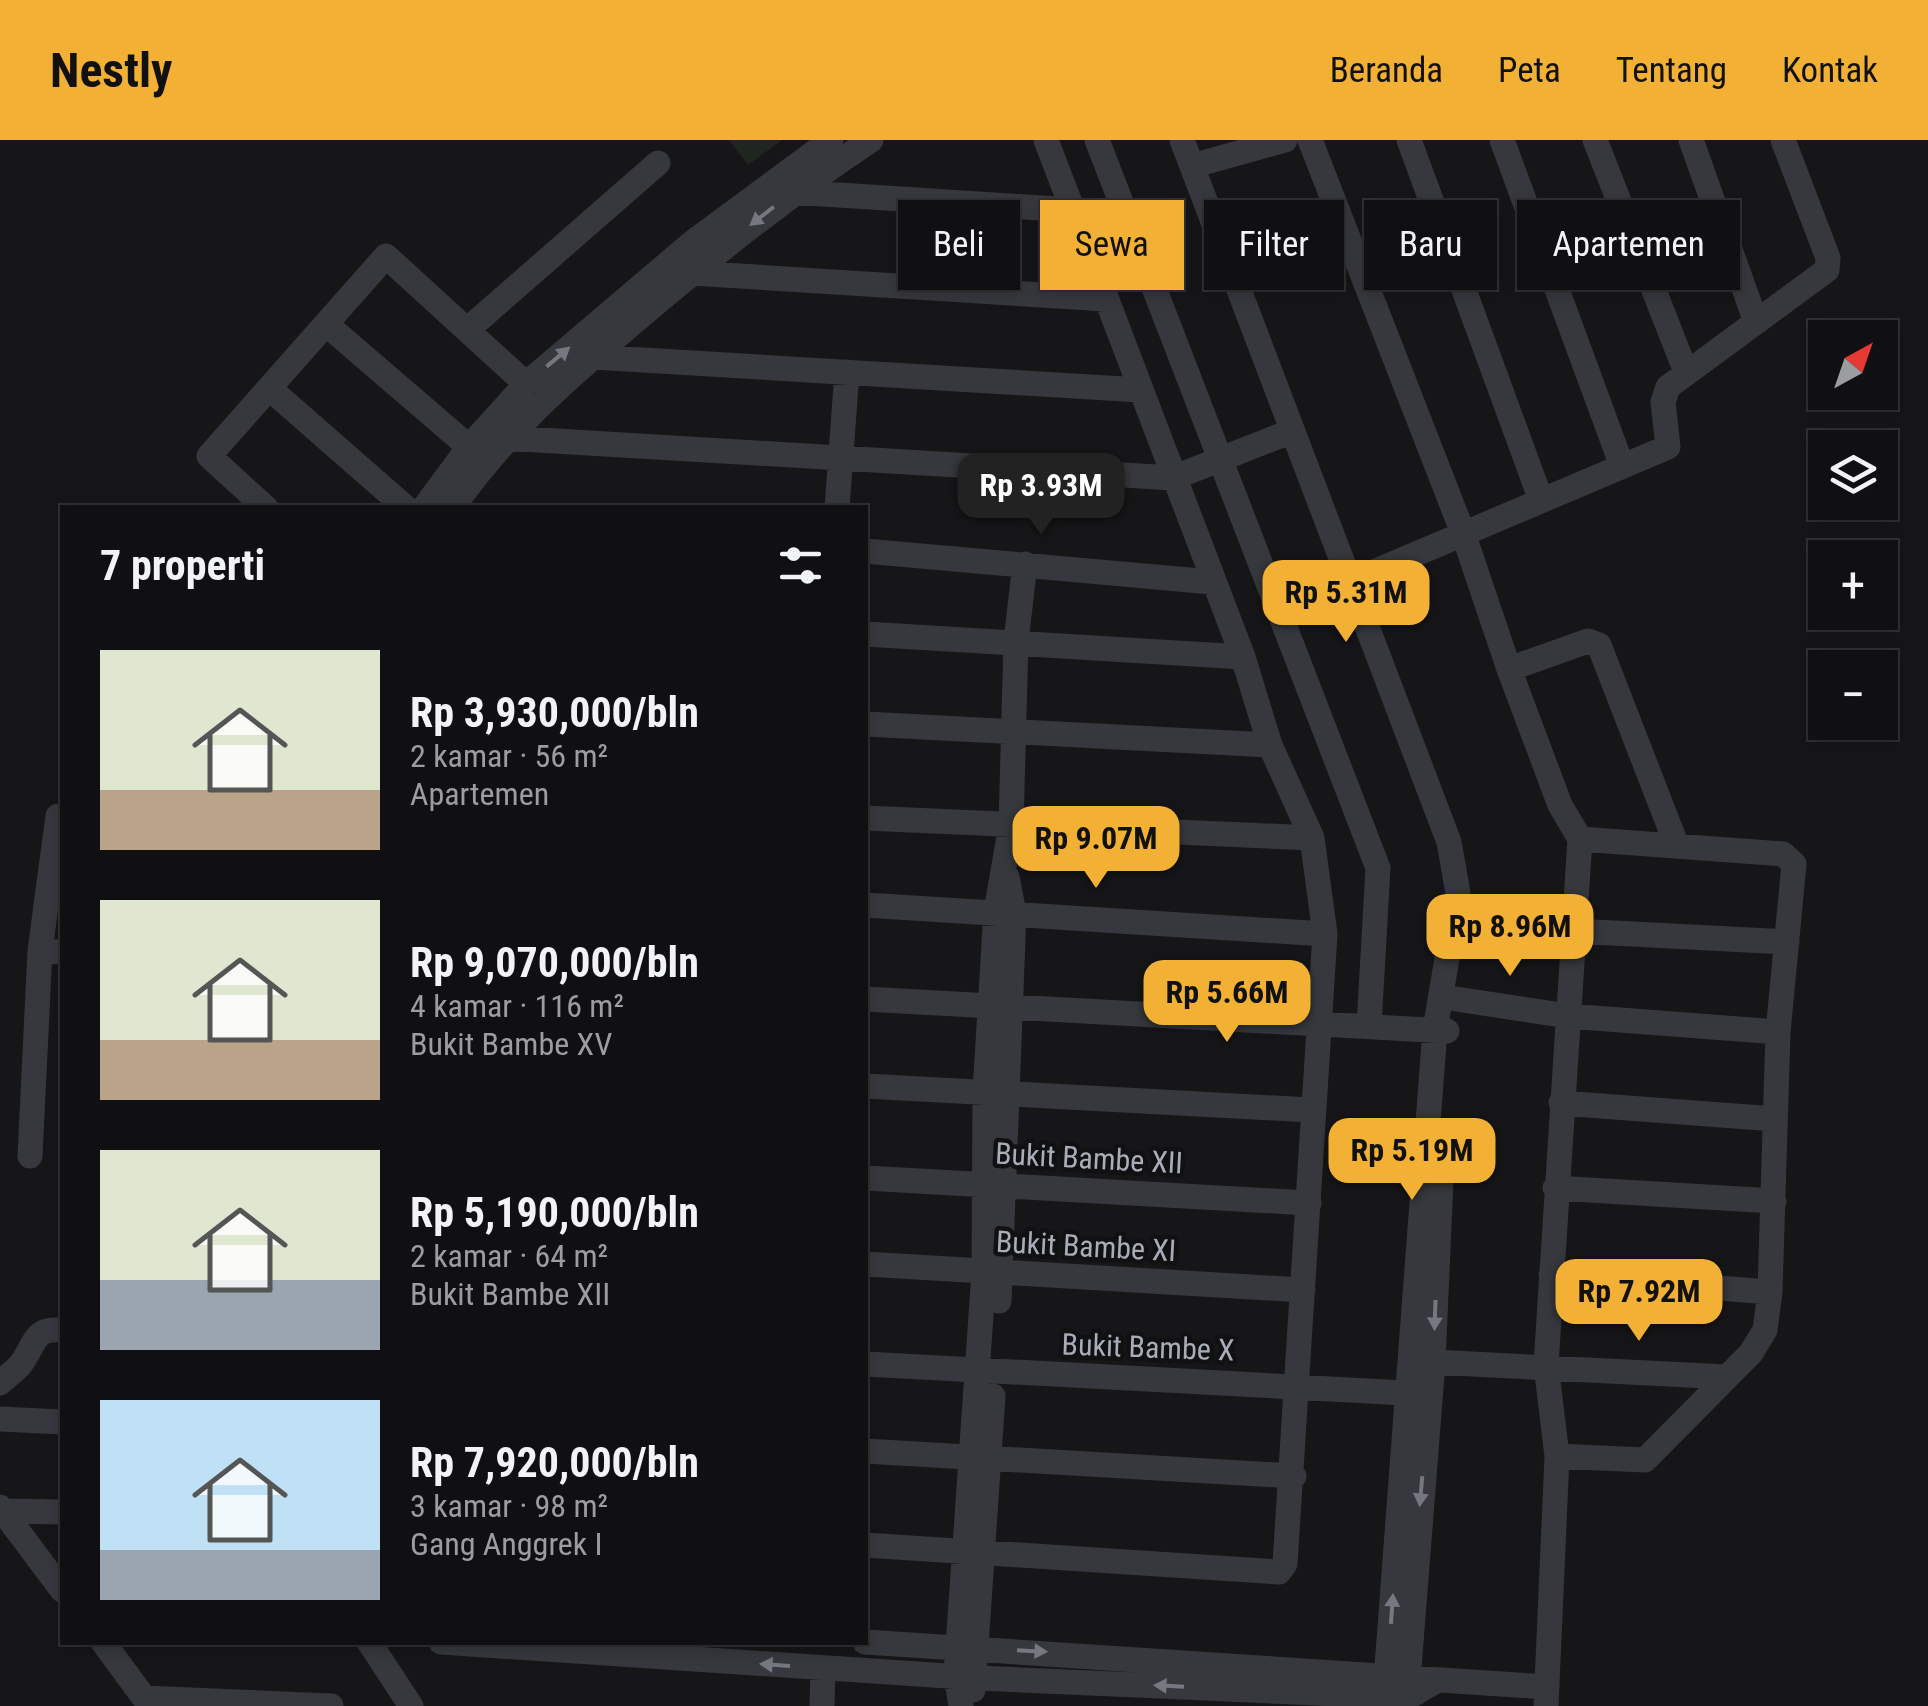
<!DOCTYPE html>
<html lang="id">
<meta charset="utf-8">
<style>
body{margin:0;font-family:"Roboto Condensed",sans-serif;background:#19191b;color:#f1f3f6;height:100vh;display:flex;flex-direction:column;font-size:38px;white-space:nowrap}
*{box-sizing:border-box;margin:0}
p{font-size:32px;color:#9c9d9f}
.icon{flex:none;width:55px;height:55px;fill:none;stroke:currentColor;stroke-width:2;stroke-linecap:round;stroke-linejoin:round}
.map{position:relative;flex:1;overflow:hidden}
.details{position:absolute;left:60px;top:365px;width:808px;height:1140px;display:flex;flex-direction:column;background:#101012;border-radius:0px;box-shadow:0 5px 15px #0003,0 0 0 2px #303032}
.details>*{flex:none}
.guide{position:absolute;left:898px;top:60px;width:880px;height:90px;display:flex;gap:20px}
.needle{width:65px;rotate:40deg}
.buttons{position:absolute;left:1808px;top:180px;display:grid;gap:20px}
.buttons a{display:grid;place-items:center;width:90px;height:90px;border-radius:0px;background:#101012;box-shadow:0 5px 15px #0003,0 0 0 2px #303032;font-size:50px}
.price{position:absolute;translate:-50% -85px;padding:0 22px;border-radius:20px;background:#f2b134;color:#111;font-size:32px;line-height:65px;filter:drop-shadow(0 2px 5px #0008)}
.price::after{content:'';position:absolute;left:50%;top:60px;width:30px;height:22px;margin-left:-15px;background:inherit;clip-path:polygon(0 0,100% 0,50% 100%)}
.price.selected{background:#222;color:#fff}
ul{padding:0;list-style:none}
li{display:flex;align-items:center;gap:30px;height:250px;padding:0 40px}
li span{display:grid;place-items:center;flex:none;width:280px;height:200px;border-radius:0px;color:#555}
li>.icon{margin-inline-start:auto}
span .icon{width:120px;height:120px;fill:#fffc;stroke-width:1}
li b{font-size:42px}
h2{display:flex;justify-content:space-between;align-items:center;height:120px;padding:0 40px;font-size:42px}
.tag{padding:0 35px;border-radius:0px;background:#101012;box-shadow:0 5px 15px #0003,0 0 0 2px #303032;font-size:35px;line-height:90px}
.tag.selected{background:#f2b134;color:#111}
header{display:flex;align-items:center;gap:60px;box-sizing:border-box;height:140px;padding:0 50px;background:#f2b134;color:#111}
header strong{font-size:48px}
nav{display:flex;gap:55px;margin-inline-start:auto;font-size:35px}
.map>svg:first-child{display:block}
.green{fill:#1e261f}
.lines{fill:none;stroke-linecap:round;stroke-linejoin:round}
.minor{stroke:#37383d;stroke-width:25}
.oneway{fill:#757881}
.labels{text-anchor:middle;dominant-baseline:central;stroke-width:9;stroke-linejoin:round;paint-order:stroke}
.street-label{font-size:30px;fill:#a8adb8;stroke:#111113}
</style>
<header>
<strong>Nestly</strong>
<nav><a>Beranda</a><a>Peta</a><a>Tentang</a><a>Kontak</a></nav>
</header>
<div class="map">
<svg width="1928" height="1566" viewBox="0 0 1928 1566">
<rect width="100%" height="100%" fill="#161618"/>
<path class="green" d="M729,0H782L748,25Z"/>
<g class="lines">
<path class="minor" d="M1097,0L1378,728L1369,886
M1182,0L1449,702L1458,753L1435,890L1384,1566
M1310,0L1463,393L1509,529
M1409,0L1541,360
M1502,0L1622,326
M1595,0L1686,232
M1691,0L1756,182
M1192,26L1285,0
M792,52L1072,70
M691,133L1106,159
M326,184L469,307
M467,190L658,23
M593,217L1140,250
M269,248L406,368
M506,298L1173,338L1292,291
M266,368L209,316L386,116L526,244
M424,368L469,307L526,244L693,102L831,0
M452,368C509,289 561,244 634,182C710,117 787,56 871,0
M837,368L847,232
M865,411L1212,442
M1350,442L1668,307L1663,262L1668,247L1827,130L1828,118L1783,0
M865,494L1243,517
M865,584L1270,605
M865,678L1312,698
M865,765L1325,794
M1574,791L1787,802
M40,811L58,676
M1443,857L1568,876L1778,892
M865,859L1447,891
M865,946L1311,970
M1561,963L1775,979
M30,1016L40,811L62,812
M865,1038L1309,1063
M1555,1048L1774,1061
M865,1124L1303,1150
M1551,1135L1770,1152
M999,1161L1014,773L1007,737
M1433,1222L1727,1237
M865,1224L1424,1254
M0,1243C6,1237 15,1231 20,1225C36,1205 31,1188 62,1190
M0,1279L62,1282
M865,1311L1294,1336
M1557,1316L1645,1320L1751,1213L1765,1190L1770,1152L1778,892L1794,724L1783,714L1580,699
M0,1367L62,1450
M3,1371L62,1372
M865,1405L1279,1432L1285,1424L1325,794L1312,698L1270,605L1243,517L1046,0
M103,1502L150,1566
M369,1502L411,1566
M441,1502L977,1538L1384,1556L1414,1554L1434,1542
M865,1502L1547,1547
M973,1550L993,1256
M144,1558L331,1566
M822,1566L823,1529
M961,1566L956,1535L984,1132L985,952L996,771L1011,686L1016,501L1025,424
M1406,1566L1433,1222L1442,1018
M1546,1566L1557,1316L1546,1225L1580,699L1560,665L1509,529L1588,501L1599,505L1677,706"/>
</g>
<defs><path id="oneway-solid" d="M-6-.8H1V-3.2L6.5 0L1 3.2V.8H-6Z" transform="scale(2.5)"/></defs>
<g class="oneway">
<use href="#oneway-solid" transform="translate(762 76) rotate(142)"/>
<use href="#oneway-solid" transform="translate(558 217) rotate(-40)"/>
<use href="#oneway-solid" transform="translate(1435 1175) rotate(92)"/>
<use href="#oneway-solid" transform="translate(1421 1351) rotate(95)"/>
<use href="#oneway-solid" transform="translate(1392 1469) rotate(-86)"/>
<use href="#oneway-solid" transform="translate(1032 1511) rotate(3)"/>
<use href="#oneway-solid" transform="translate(775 1525) rotate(-176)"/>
<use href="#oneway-solid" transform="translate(1169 1546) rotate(-177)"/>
</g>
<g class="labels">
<g class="street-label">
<text transform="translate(1089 1018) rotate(3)">Bukit Bambe XII</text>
<text transform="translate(1086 1106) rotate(3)">Bukit Bambe XI</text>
<text transform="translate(1148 1207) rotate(2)">Bukit Bambe X</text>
</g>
</g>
</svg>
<div class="buttons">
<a><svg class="needle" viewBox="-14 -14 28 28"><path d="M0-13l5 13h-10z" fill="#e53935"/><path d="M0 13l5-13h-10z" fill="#9c9d9f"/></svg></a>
<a><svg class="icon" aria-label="layers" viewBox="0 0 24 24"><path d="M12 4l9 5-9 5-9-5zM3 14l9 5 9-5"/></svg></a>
<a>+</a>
<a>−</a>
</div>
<b class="price selected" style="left:1041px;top:398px">Rp 3.93M</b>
<b class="price" style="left:1346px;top:505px">Rp 5.31M</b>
<b class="price" style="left:1096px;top:751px">Rp 9.07M</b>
<b class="price" style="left:1510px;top:839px">Rp 8.96M</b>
<b class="price" style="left:1227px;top:905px">Rp 5.66M</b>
<b class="price" style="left:1412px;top:1063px">Rp 5.19M</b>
<b class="price" style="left:1639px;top:1204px">Rp 7.92M</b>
<div class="guide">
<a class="tag">Beli</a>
<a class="tag selected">Sewa</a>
<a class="tag">Filter</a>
<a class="tag">Baru</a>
<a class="tag">Apartemen</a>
</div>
<section class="details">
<h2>7 properti<svg class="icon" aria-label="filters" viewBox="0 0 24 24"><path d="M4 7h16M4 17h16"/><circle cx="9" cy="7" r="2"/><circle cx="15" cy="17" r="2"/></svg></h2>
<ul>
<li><span style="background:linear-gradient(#dfe7d0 70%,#b9a48a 0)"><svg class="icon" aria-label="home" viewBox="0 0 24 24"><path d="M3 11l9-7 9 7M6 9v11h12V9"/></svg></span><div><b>Rp 3,930,000/bln</b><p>2 kamar · 56 m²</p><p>Apartemen</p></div></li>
<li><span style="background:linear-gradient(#dfe7d0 70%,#b9a48a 0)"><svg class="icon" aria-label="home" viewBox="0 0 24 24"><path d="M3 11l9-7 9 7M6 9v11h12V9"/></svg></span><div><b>Rp 9,070,000/bln</b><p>4 kamar · 116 m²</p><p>Bukit Bambe XV</p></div></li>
<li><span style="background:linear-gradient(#dfe7d0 65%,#9aa5b1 0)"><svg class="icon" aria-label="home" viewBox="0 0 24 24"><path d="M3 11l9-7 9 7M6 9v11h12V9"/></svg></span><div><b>Rp 5,190,000/bln</b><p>2 kamar · 64 m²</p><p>Bukit Bambe XII</p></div></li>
<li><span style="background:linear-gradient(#bfe0f5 75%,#9aa5b1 0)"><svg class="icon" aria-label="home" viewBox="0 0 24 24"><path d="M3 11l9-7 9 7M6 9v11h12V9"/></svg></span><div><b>Rp 7,920,000/bln</b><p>3 kamar · 98 m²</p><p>Gang Anggrek I</p></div></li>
</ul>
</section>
</div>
